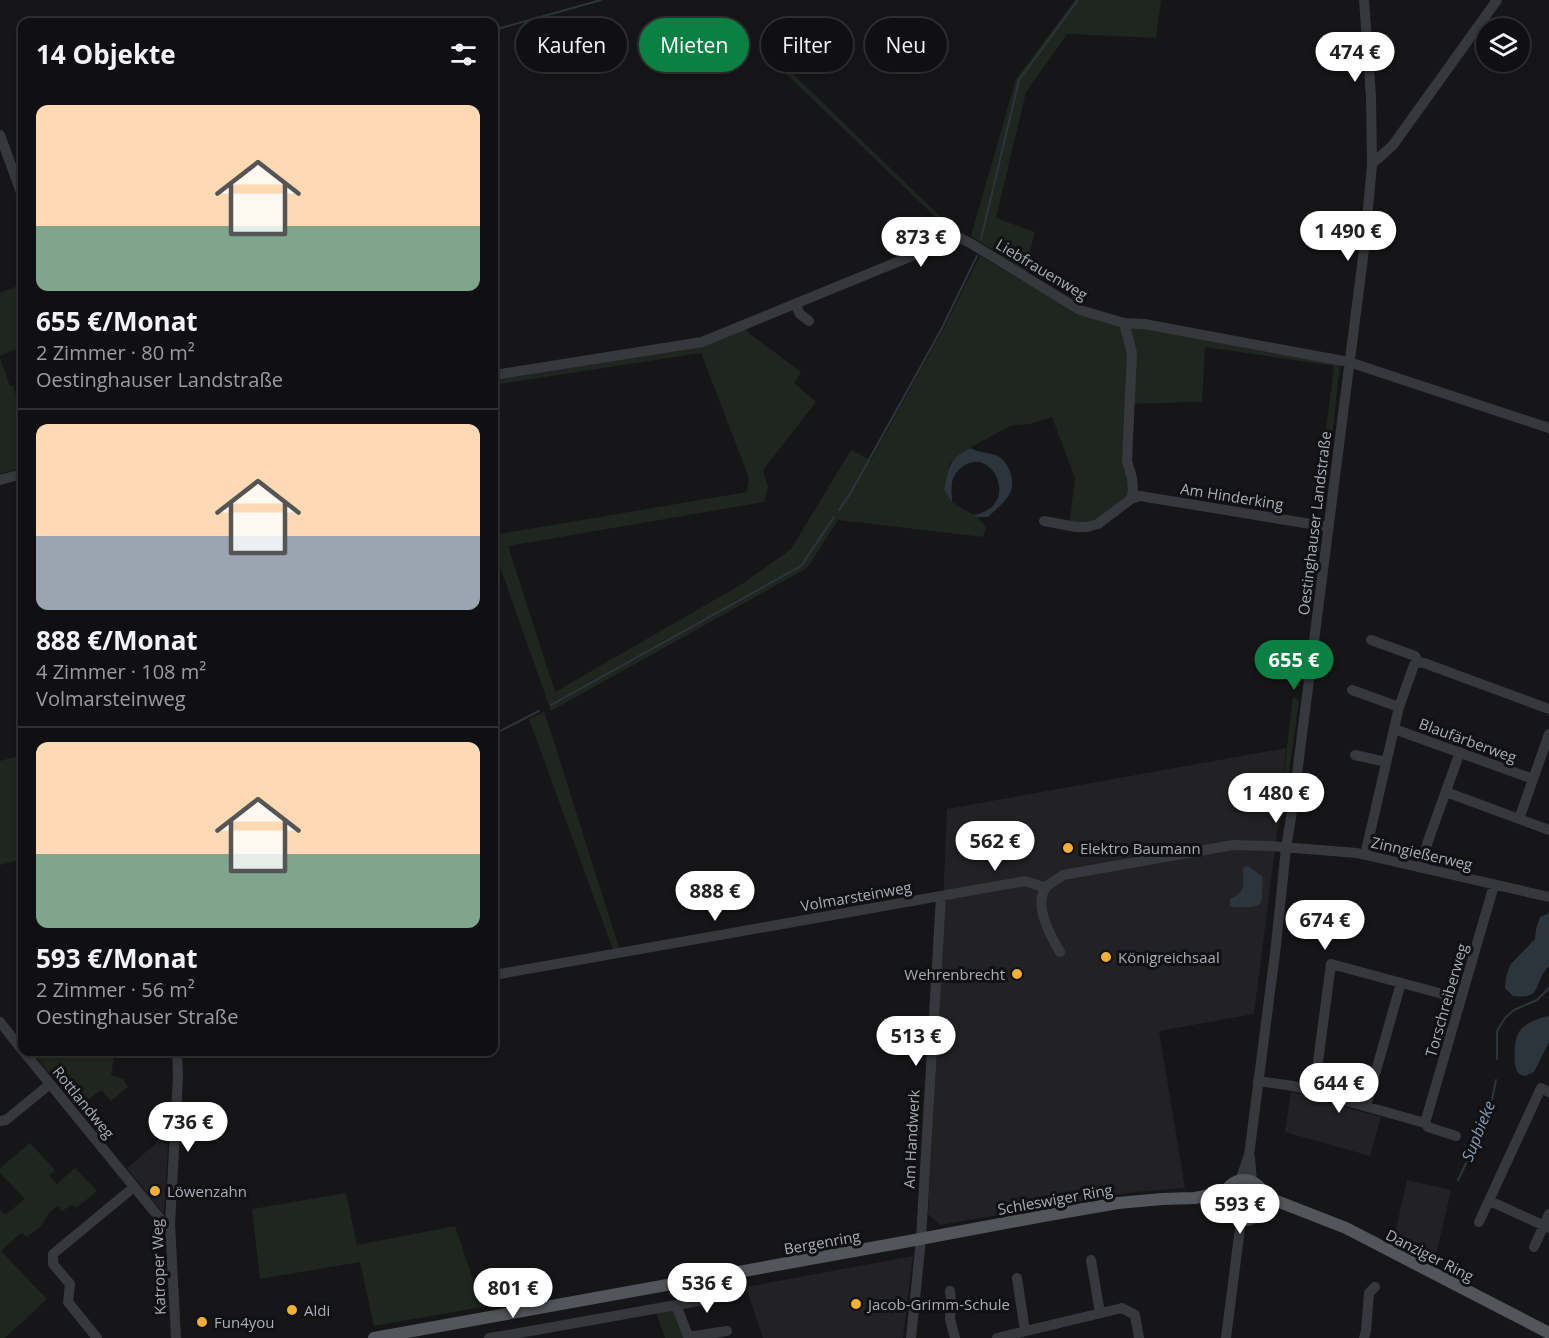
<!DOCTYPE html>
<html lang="de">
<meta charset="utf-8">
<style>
body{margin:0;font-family:"Open Sans",sans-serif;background:#19191b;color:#f1f3f6;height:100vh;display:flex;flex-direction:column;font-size:22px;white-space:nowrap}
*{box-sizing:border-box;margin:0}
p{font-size:20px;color:#9c9d9f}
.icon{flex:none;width:33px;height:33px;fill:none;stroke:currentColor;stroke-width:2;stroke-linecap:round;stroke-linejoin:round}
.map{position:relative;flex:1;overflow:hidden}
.side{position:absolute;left:18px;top:18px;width:480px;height:1038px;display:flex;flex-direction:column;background:#101012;border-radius:12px;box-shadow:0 3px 9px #0003,0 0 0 2px #303032}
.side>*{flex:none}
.banner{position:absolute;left:516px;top:18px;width:570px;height:54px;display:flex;gap:12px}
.controls{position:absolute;left:1476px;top:18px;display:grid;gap:12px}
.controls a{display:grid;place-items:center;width:54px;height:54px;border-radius:50%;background:#101012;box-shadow:0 3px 9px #0003,0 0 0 2px #303032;font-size:30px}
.price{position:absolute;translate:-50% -51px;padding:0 14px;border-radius:21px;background:#fff;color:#222;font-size:20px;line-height:39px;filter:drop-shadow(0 2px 3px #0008)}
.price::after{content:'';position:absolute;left:50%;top:36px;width:18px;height:14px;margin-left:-9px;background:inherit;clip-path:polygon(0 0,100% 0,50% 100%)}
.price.active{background:#0b8043;color:#fff}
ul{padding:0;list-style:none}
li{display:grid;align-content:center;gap:12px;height:318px;padding:0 18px}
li+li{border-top:2px solid #303032}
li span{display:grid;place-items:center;height:186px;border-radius:12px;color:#555}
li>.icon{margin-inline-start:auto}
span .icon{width:108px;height:108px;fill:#fffc;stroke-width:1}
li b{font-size:26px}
h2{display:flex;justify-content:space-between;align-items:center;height:72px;padding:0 18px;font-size:26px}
.tag{padding:0 21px;border-radius:27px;background:#101012;box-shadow:0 3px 9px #0003,0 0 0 2px #303032;font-size:21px;line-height:54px}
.tag.active{background:#0b8043;color:#fff}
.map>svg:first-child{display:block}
.built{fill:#222225}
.green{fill:#1e261f}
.water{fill:#2c353c}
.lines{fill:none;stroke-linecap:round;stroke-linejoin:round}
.stream{stroke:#2c353c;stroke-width:2}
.minor{stroke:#37383d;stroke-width:10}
.major{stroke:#53555c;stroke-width:12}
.poi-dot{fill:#f2b134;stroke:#111113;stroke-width:2}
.labels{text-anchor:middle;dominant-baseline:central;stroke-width:6;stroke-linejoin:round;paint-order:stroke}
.street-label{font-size:15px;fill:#a8adb8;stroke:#111113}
.poi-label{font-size:15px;fill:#a8adb8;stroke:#111113;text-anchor:start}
.water-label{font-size:16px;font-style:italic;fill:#7f9bb3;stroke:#111113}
</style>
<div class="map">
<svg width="1549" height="1338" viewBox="0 0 1549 1338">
<rect width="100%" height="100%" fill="#161618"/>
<path class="built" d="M1286,748L1277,833L1254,1014L1159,1031L1185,1188L1136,1192L1103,1197L940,1225L928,1214L936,1069L947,809Z
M1291,1092L1381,1117L1370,1156L1285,1132Z
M159,1141L168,1145L164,1214L127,1168Z
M1407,1180L1451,1190L1434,1264L1393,1242Z
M913,1256L903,1338H763L746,1287Z"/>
<path class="green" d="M1075,0H1161L1156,38L1067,34L1026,92L996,218L1035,232L1025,271L971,236L1016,79Z
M784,65L951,227L949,230L779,67Z
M980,256L1017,278L1080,312L1123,324L1131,354L1130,498L1097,523L1069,526L1075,478L1052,417L1030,424L1010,426L962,452L950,463L944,490L952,502L977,517L986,527L983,537L838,520L807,568L551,711L494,550V535L747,492L749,478L701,353L494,385V376L702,343L744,326L750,334L801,372L794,383L816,402L763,470L768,487L764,502L508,546L555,692L742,584L791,549L851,450L871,460L943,330Z
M22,284V320L17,322L22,339V346L0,356V293Z
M1125,324L1340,364L1324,509H1316L1334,366L1205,347L1202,402L1130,404Z
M0,358L10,386H13L22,415V468L0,474Z
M1293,696L1299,701L1284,808L1277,833Z
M544,712L555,745L619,948L613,950L529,719Z
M22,755V859L0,865V761Z
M32,1052H115L111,1075L123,1079L128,1087L111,1101L101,1090L78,1108Z
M30,1143L55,1170L49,1176L57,1184L75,1168L97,1191L76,1208L71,1205L62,1211L58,1206L49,1213L41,1226L27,1237L21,1233L1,1251L47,1299L5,1338H0V1210L5,1215L25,1199L0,1173V1168Z
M1229 1201a15 15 0 1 1 30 0a15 15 0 1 1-30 0Z
M346,1193L357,1245L455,1226L482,1307L374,1326L360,1262L260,1279L252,1209Z
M671,1310L675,1312L685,1338H665L656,1312Z"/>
<path class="water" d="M970,448C979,453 989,452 998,456C1009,463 1015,479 1011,491C1007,501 995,510 988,517H977L973,515C1022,508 993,443 962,467C957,471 953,476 952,483C951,489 952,496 952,502L944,490C949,468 948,459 970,448Z
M1248,866L1263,877C1262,882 1263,898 1261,902C1257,909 1240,907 1233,907L1230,906V899C1247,892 1243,883 1243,868Z
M1549,913V966C1532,983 1544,1000 1513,996L1505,988L1506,977L1510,965L1535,939L1536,929L1540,917Z
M1549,1016V1042L1534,1072L1525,1076C1522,1075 1519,1075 1517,1071C1513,1064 1514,1039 1519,1032C1525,1023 1539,1018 1549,1016Z"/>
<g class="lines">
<path class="stream" d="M494,30L601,0
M981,239L1019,80L1078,0
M839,510L850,494L941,330L977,256
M551,705L801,566L834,517
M494,734L539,711
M1497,1059V1031L1505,1018L1514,1010L1537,1000L1549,988
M1458,1180L1473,1149L1490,1109L1496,1080"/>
<path class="minor" d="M0,135L22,195
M1372,164L1393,145L1497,0
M795,304L800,314L809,321
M1124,323L1132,353L1127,461L1132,478L1133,491L1131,499
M494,375L702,342L951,240L960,238L970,243L1080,310L1124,323L1144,324L1349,362L1549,428
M0,480L22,474
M1044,521L1076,527H1087L1098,524L1131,499L1140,496L1329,527
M1371,640L1415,656L1418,662L1424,663L1549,709
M1352,690L1399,707
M1394,729L1533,779
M1355,755L1386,762
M1446,792L1549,830
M1519,819L1549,734
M1365,855L1399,707L1414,665L1418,662
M1421,868L1427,844L1460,752
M1060,952C1051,937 1032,903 1047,886C1052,882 1058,879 1063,875L1233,845L1269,846L1357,853L1549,897
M494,975L1025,881L1046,888
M0,1022L22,1050
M24,1052L162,1221L170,1224
M1258,1081L1293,1086L1425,1123L1428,1127L1456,1136
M1314,1092L1331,964L1461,999
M1366,1106L1401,983
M0,1121L6,1120L50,1084
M1425,1123L1494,885
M1250,1158L1252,1182
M1240,1181L1249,1155L1251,1140L1276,945L1286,848L1293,805L1365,242L1372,164L1371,96L1364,0
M1490,1201L1549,1228
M1479,1222L1541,1088L1549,1092
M1534,1247L1549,1214
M1091,1260L1100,1313
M1017,1278L1025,1331
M950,1291L951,1300L950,1319L955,1338
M676,1305L732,1295
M514,1334L676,1305L689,1338
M688,1337L727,1331
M97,1338L68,1302L70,1284L53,1264V1254L134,1187
M176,1338L170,1224L178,1076L177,1052
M489,1338L514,1334V1338
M911,1338L921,1239L941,896
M997,1338L1122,1308L1135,1315L1139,1338
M1226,1338L1241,1220
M1364,1338L1366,1331L1369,1293L1375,1287"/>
<path class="major" d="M1224 1200a20 20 0 1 1 40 0a20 20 0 1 1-40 0Z
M1264,1196L1346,1228L1549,1333
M374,1338L904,1242L1043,1216L1118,1203L1162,1199L1195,1198L1226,1192"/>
</g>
<g class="poi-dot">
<circle cx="1068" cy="848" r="6"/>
<circle cx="1106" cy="957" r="6"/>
<circle cx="1017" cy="974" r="6"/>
<circle cx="155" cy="1191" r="6"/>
<circle cx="856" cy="1304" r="6"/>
<circle cx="292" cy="1310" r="6"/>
<circle cx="202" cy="1322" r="6"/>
</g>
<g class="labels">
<g class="street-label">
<text transform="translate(1042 269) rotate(31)">Liebfrauenweg</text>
<text transform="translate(1232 496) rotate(9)">Am Hinderking</text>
<text transform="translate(1314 523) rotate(-83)">Oestinghauser Landstraße</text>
<text transform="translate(1468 740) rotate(20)">Blaufärberweg</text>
<text transform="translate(1422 853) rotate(13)">Zinngießerweg</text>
<text transform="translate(856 896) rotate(-10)">Volmarsteinweg</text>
<text transform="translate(1446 1000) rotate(-74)">Torschreiberweg</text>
<text transform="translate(84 1102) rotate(51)">Rottlandweg</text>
<text transform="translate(911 1139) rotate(-87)">Am Handwerk</text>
<text transform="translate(1055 1199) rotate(-10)">Schleswiger Ring</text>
<text transform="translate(822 1242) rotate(-10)">Bergenring</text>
<text transform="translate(1430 1255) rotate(27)">Danziger Ring</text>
<text transform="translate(158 1267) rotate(-92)">Katroper Weg</text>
</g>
<g class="poi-label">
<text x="1080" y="848">Elektro Baumann</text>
<text x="1118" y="957">Königreichsaal</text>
<text x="1005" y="974" text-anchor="end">Wehrenbrecht</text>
<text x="167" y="1191">Löwenzahn</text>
<text x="868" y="1304">Jacob-Grimm-Schule</text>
<text x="304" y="1310">Aldi</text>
<text x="214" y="1322">Fun4you</text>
</g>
<g class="water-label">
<text transform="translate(1478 1131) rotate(-68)">Supbieke</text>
</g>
</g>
</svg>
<div class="controls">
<a><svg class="icon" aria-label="layers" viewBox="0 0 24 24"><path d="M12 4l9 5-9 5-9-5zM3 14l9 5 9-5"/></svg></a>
</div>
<b class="price" style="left:1355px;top:83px">474 €</b>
<b class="price" style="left:1348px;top:262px">1 490 €</b>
<b class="price" style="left:921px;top:268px">873 €</b>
<b class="price active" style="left:1294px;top:691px">655 €</b>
<b class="price" style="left:1276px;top:824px">1 480 €</b>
<b class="price" style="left:995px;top:872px">562 €</b>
<b class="price" style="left:715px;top:922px">888 €</b>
<b class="price" style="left:1325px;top:951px">674 €</b>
<b class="price" style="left:916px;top:1067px">513 €</b>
<b class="price" style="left:1339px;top:1114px">644 €</b>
<b class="price" style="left:188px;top:1153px">736 €</b>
<b class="price" style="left:1240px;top:1235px">593 €</b>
<b class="price" style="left:707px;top:1314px">536 €</b>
<b class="price" style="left:513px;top:1319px">801 €</b>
<div class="banner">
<a class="tag">Kaufen</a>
<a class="tag active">Mieten</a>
<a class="tag">Filter</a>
<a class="tag">Neu</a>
</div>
<section class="side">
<h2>14 Objekte<svg class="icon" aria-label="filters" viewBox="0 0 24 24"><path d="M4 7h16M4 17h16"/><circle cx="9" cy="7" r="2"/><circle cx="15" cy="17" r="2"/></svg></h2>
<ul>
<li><span style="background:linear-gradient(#ffd9b3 65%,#7fa58c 0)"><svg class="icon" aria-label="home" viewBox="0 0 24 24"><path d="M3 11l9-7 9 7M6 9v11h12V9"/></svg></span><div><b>655 €/Monat</b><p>2 Zimmer · 80 m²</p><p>Oestinghauser Landstraße</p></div></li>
<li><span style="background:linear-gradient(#ffd9b3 60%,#9aa5b1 0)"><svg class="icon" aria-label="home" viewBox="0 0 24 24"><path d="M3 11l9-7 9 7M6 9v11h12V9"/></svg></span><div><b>888 €/Monat</b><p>4 Zimmer · 108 m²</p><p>Volmarsteinweg</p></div></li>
<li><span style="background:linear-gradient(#ffd9b3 60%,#7fa58c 0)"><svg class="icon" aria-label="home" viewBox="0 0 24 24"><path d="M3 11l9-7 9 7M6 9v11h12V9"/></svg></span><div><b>593 €/Monat</b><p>2 Zimmer · 56 m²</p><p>Oestinghauser Straße</p></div></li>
</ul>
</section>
</div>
